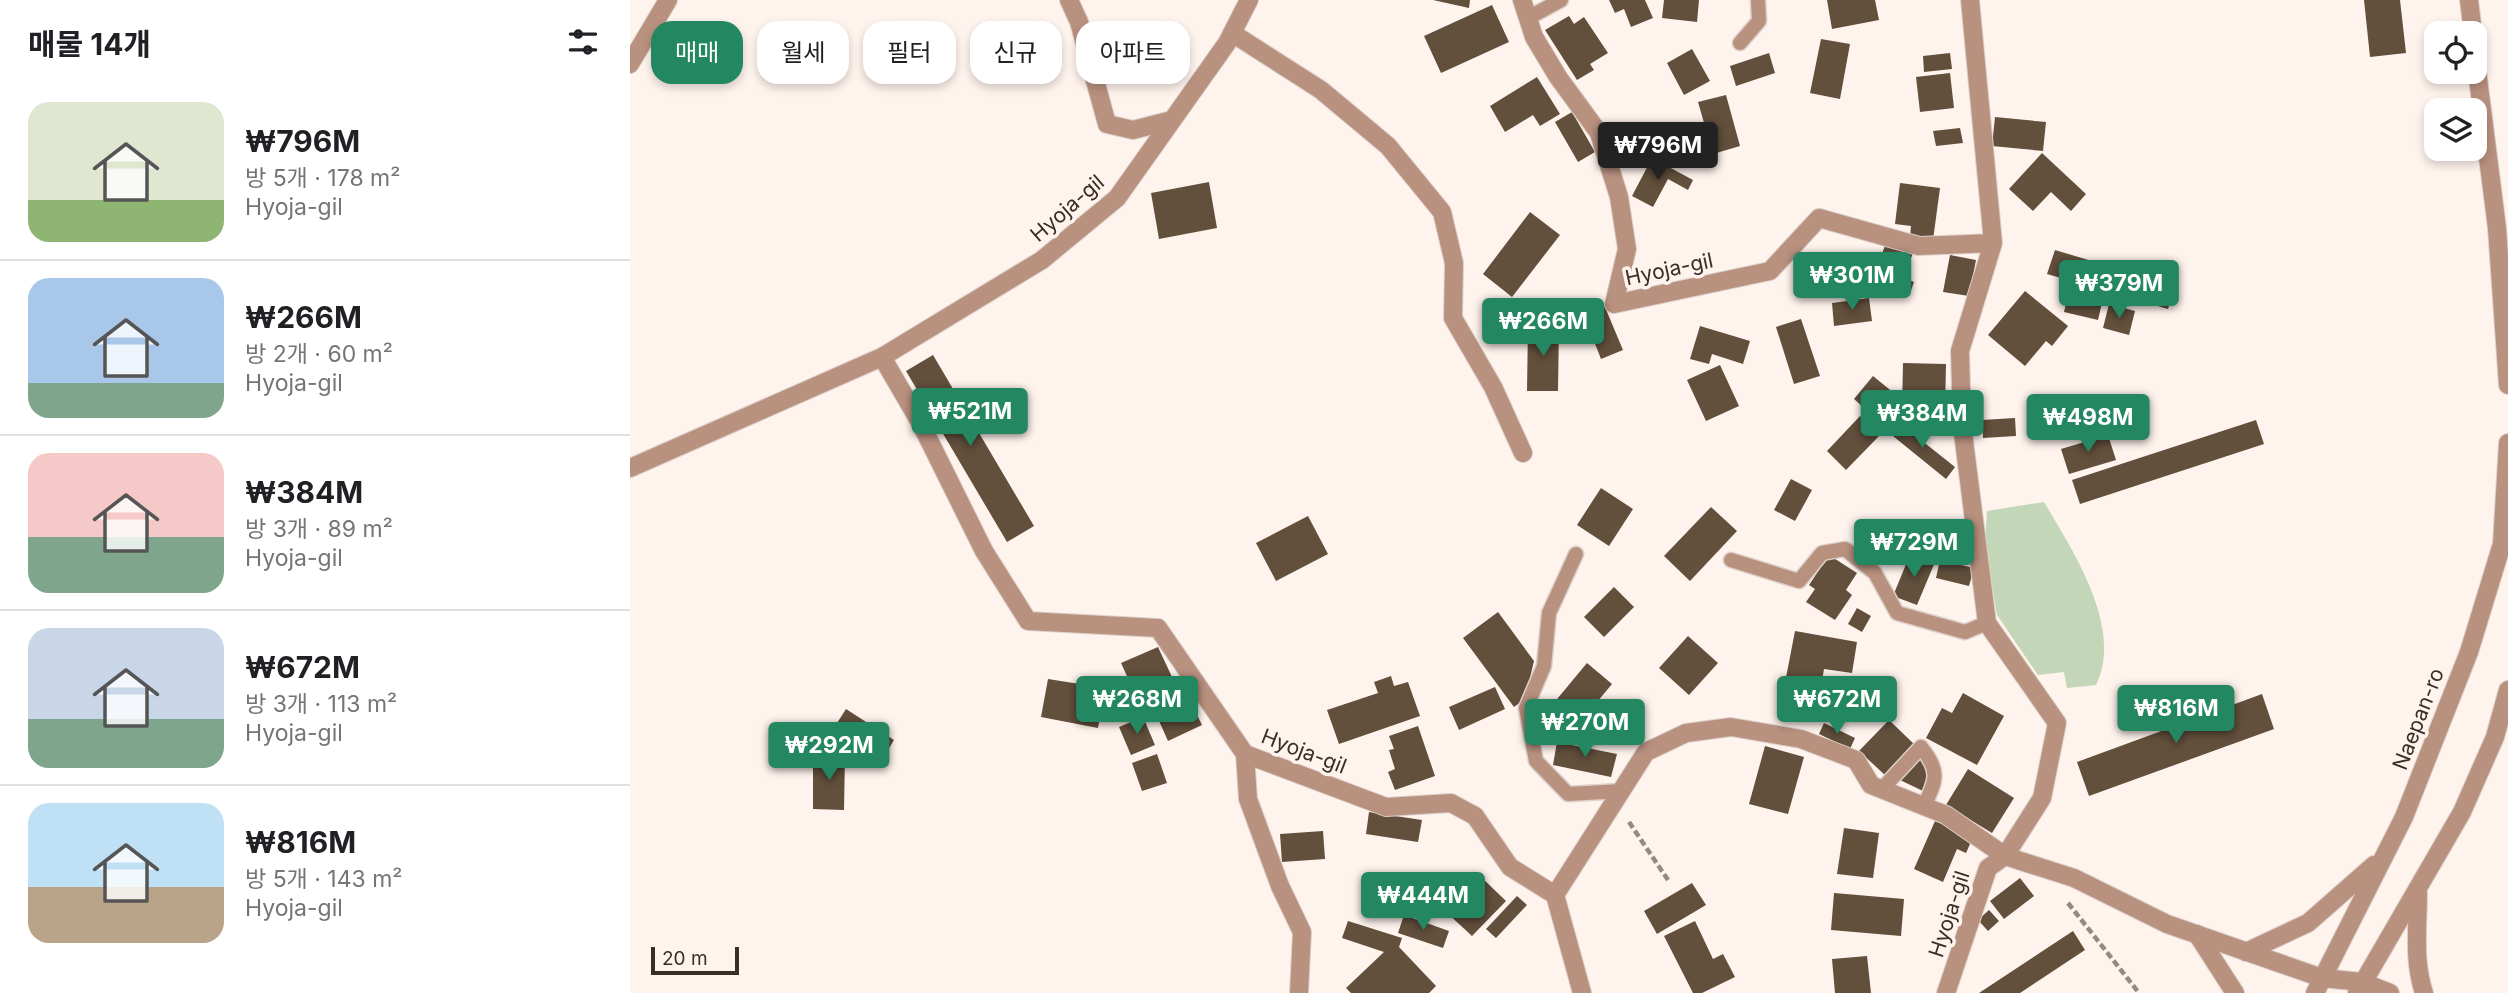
<!DOCTYPE html>
<html lang="ko">
<meta charset="utf-8">
<style>
body{margin:0;font-family:Inter,"Noto Sans KR",sans-serif;background:#f6f6f6;color:#202124;height:100vh;display:flex;flex-direction:column;font-size:26px;white-space:nowrap}
*{box-sizing:border-box;margin:0}
p{font-size:23px;color:#757577}
.icon{flex:none;width:38px;height:38px;fill:none;stroke:currentColor;stroke-width:2;stroke-linecap:round;stroke-linejoin:round}
.map{position:relative;flex:1;overflow:hidden}
.sheet{display:flex;flex-direction:column;background:#fff;width:630px}
.sheet>*{flex:none}
.top-card{position:absolute;left:21px;top:21px;width:665px;height:63px;display:flex;gap:14px}
.fabs{position:absolute;left:1794px;top:21px;display:grid;gap:14px}
.fabs a{display:grid;place-items:center;width:63px;height:63px;border-radius:14px;background:#fff;box-shadow:0 4px 10px #0003;font-size:35px}
.scale{position:absolute;left:21px;bottom:18px;width:88px;box-sizing:border-box;padding-left:7px;border:4px solid #392e28;border-top:0;font-size:19px;line-height:24px;white-space:nowrap;color:#392e28;-webkit-text-stroke:5px #fff3ed;paint-order:stroke}
.price{position:absolute;translate:-50% -60px;padding:0 16px;border-radius:7px;background:#238762;color:#fff;font-size:23px;line-height:46px;filter:drop-shadow(0 2px 4px #0008)}
.price::after{content:'';position:absolute;left:50%;top:42px;width:21px;height:16px;margin-left:-10px;background:inherit;clip-path:polygon(0 0,100% 0,50% 100%)}
.price.selected{background:#222;color:#fff}
ul{padding:0;list-style:none}
li{display:flex;align-items:center;gap:21px;height:175px;padding:0 28px}
li+li{border-top:2px solid #e0e0e0}
li span{display:grid;place-items:center;flex:none;width:196px;height:140px;border-radius:21px;color:#555}
li>.icon{margin-inline-start:auto}
span .icon{width:84px;height:84px;fill:#fffc;stroke-width:1}
li b{font-size:30px}
h2{display:flex;justify-content:space-between;align-items:center;height:84px;padding:0 28px;font-size:30px}
.pill{padding:0 24px;border-radius:21px;background:#fff;box-shadow:0 4px 10px #0003;font-size:24px;line-height:63px}
.pill.selected{background:#238762;color:#fff}
main{display:flex;flex:1;min-height:0}
.map>svg:first-child{display:block}
.green{fill:#c3d6b7}
.building{fill:#624f3c}
.lines{fill:none;stroke-linecap:round;stroke-linejoin:round}
.service-casing{stroke:#dbd0ca;stroke-width:17}
.minor-casing{stroke:#dbd0ca;stroke-width:20}
.tertiary-casing{stroke:#dbd0ca;stroke-width:20}
.path{stroke:#948983;stroke-width:4.5;stroke-dasharray:7 3.5;stroke-linecap:butt}
.service{stroke:#b9917f;stroke-width:14}
.minor{stroke:#b9917f;stroke-width:18}
.tertiary{stroke:#b9917f;stroke-width:18}
.labels{text-anchor:middle;dominant-baseline:central;stroke-width:7;stroke-linejoin:round;paint-order:stroke}
.street-label{font-size:21px;fill:#392e28;stroke:#fff3ed}
</style>
<main>
<section class="sheet">
<h2>매물 14개<svg class="icon" aria-label="filters" viewBox="0 0 24 24"><path d="M4 7h16M4 17h16"/><circle cx="9" cy="7" r="2"/><circle cx="15" cy="17" r="2"/></svg></h2>
<ul>
<li><span style="background:linear-gradient(#dfe7d0 70%,#8fb573 0)"><svg class="icon" aria-label="home" viewBox="0 0 24 24"><path d="M3 11l9-7 9 7M6 9v11h12V9"/></svg></span><div><b>₩796M</b><p>방 5개 · 178 m²</p><p>Hyoja-gil</p></div></li>
<li><span style="background:linear-gradient(#a9c7e8 75%,#7fa58c 0)"><svg class="icon" aria-label="home" viewBox="0 0 24 24"><path d="M3 11l9-7 9 7M6 9v11h12V9"/></svg></span><div><b>₩266M</b><p>방 2개 · 60 m²</p><p>Hyoja-gil</p></div></li>
<li><span style="background:linear-gradient(#f6c9c9 60%,#7fa58c 0)"><svg class="icon" aria-label="home" viewBox="0 0 24 24"><path d="M3 11l9-7 9 7M6 9v11h12V9"/></svg></span><div><b>₩384M</b><p>방 3개 · 89 m²</p><p>Hyoja-gil</p></div></li>
<li><span style="background:linear-gradient(#c9d6e8 65%,#7fa58c 0)"><svg class="icon" aria-label="home" viewBox="0 0 24 24"><path d="M3 11l9-7 9 7M6 9v11h12V9"/></svg></span><div><b>₩672M</b><p>방 3개 · 113 m²</p><p>Hyoja-gil</p></div></li>
<li><span style="background:linear-gradient(#bfe0f5 60%,#b9a48a 0)"><svg class="icon" aria-label="home" viewBox="0 0 24 24"><path d="M3 11l9-7 9 7M6 9v11h12V9"/></svg></span><div><b>₩816M</b><p>방 5개 · 143 m²</p><p>Hyoja-gil</p></div></li>
</ul>
</section>
<div class="map">
<svg width="1878" height="993" viewBox="0 0 1878 993">
<rect width="100%" height="100%" fill="#fff3ed"/>
<path class="green" d="M1414,502C1443,551 1494,628 1466,685L1437,688L1434,672L1408,675L1367,615L1355,545L1357,511Z"/>
<path class="building" d="M803,0H840L839,8Z
M979,0H1015L1023,18L1001,27L994,9L985,13Z
M1034,0H1069L1067,22L1032,18Z
M1197,0H1245L1249,20L1202,29Z
M1734,0H1770L1776,53L1740,57Z
M862,5L879,42L811,73L794,36Z
M939,16L944,24L954,17L978,53L960,64L964,70L947,80L915,30Z
M1191,39L1220,44L1210,99L1180,93Z
M1062,49L1080,81L1054,95L1037,63Z
M1139,53L1145,73L1106,86L1100,66Z
M1320,53L1322,69L1294,72L1293,56Z
M1320,73L1324,108L1290,112L1286,77Z
M907,77L930,114L910,126L903,115L875,132L860,106Z
M1096,95L1110,146L1083,154L1068,102Z
M942,112L965,152L948,162L925,122Z
M1365,117L1416,122L1413,151L1362,146Z
M1330,128L1333,143L1306,146L1303,131Z
M1412,153L1456,194L1441,211L1421,192L1403,211L1379,189Z
M1022,158L1063,180L1058,190L1038,179L1023,207L1002,196Z
M579,182L587,228L529,239L521,193Z
M1270,183L1310,188L1303,240L1280,237L1281,226L1265,224Z
M900,212L930,235L882,297L853,274Z
M1256,243L1283,253L1274,278L1284,282L1279,296L1241,283Z
M1425,250L1545,286L1538,309L1417,274Z
M1199,253L1202,283L1175,286L1172,256Z
M1320,255L1346,260L1339,296L1313,292Z
M1395,291L1438,326L1422,346L1416,341L1395,366L1358,335Z
M1438,295L1472,303L1468,320L1434,312Z
M1239,298L1242,321L1204,326L1202,303Z
M972,300L993,350L971,359L960,331L945,337L936,315Z
M1479,304L1505,311L1499,335L1473,328Z
M1171,319L1190,376L1164,384L1146,327Z
M898,324H929L928,391H897Z
M1070,326L1120,341L1113,364L1082,354L1079,364L1060,359Z
M303,355L404,526L377,542L276,371Z
M1273,363L1316,364L1315,410H1272Z
M1090,365L1109,406L1076,421L1057,380Z
M1243,376L1270,398L1250,422L1224,399Z
M1230,416L1250,435L1216,470L1197,451Z
M1385,418L1386,436L1353,438L1352,420Z
M1626,420L1634,444L1450,504L1442,480Z
M1267,421L1325,467L1316,479L1258,432Z
M1478,435L1486,460L1439,474L1431,449Z
M1161,479L1182,490L1165,521L1144,510Z
M971,488L1003,509L979,546L947,525Z
M1081,507L1107,531L1060,581L1034,556Z
M678,516L698,554L646,581L626,543Z
M1281,552L1305,562L1287,605L1263,596Z
M1199,555L1227,573L1216,590L1222,595L1205,620L1176,602L1185,589L1179,585Z
M1310,560L1344,568L1339,586L1306,578Z
M984,587L1004,607L974,637L954,617Z
M1227,608L1241,616L1232,632L1218,624Z
M868,612L904,661L895,699L884,707L833,638Z
M1165,631L1227,642L1222,673L1194,669L1189,699L1153,693Z
M1058,636L1088,663L1059,695L1029,668Z
M528,647L549,692L512,709L491,663Z
M957,663L982,684L938,737L913,716Z
M761,676L764,686L778,682L790,716L709,744L697,710L748,693L744,682Z
M418,679L475,688L468,728L411,717Z
M865,687L875,709L829,730L819,707Z
M1333,693L1374,716L1347,765L1296,738L1312,708L1322,713Z
M1632,694L1644,729L1459,796L1447,762Z
M559,698L572,725L538,741L526,714Z
M216,709L264,740L249,765L200,734Z
M513,717L525,745L501,755L489,727Z
M1259,720L1285,745L1256,776L1229,751Z
M1194,723L1225,738L1220,749L1189,734Z
M788,726L805,776L765,790L758,772L765,769L759,750L764,749L759,736Z
M927,742L987,754L981,777L923,765Z
M1135,746L1174,757L1158,814L1119,804Z
M1291,752L1300,763L1295,792L1270,780Z
M527,754L537,783L512,791L502,763Z
M183,755H215L214,810L183,809Z
M1338,769L1384,798L1362,833L1316,805Z
M739,812L792,820L788,842L736,834Z
M1305,821L1343,837L1336,853L1327,849L1313,882L1284,869Z
M1214,828L1249,833L1243,878L1207,874Z
M693,831L695,859L652,862L650,834Z
M849,875L876,901L842,936L815,911Z
M1390,878L1404,896L1374,919L1360,901Z
M1062,883L1076,905L1027,934L1014,911Z
M1204,893L1274,899L1271,936L1201,930Z
M887,896L897,905L866,938L856,929Z
M1359,910L1369,921L1358,931L1348,920Z
M774,915L819,931L813,948L768,933Z
M718,921L772,938L769,947L806,986L799,993H721L716,988L754,952L712,938Z
M1065,921L1083,959L1093,954L1105,977L1072,993H1063L1034,936Z
M1443,931L1455,950L1390,993H1349Z
M1237,956L1241,993H1205L1202,959Z"/>
<g class="lines">
<defs>
<path id="service" d="M898,18L931,0
M1110,43L1129,21L1128,0
M946,554L919,613L914,666L896,708L906,761L938,794L992,791
M1101,560L1169,581L1192,553L1215,549L1245,573L1267,613L1335,632L1357,623
M1252,789L1291,747C1310,771 1307,779 1294,806"/>
<path id="minor" d="M439,0L449,22L477,124L503,130L542,120
M892,0L904,37L928,77L969,133L989,197L997,249L984,304L1140,271L1189,218L1289,246L1363,243
M602,33L691,90L758,146L812,212L824,263L823,318L863,387L893,453
M0,64L38,0
M252,357L291,424L354,551L398,621L528,628L615,754L756,807L821,803L845,816L880,867L925,895L1016,752L1056,733L1101,727L1171,739L1226,760L1241,785L1316,815L1375,856L1444,878L1537,924L1692,978L1732,982L1760,993
M0,468L252,357L412,260L487,198L597,43L619,0
M615,754L618,799L650,886L672,932L669,993
M925,895L952,993
M1316,993L1358,868L1375,856L1412,798L1427,723L1357,623L1332,425L1330,351L1363,243L1340,0"/>
<path id="tertiary" d="M1839,0L1843,33
M1844,47L1867,228L1878,385
M1788,893C1788,927 1783,960 1794,993
M1567,934L1605,993
M1616,952L1678,923L1744,865
M1685,993L1774,817L1839,652L1872,544L1878,443
M1727,993L1832,812L1865,737L1878,690"/>
</defs>
<use href="#service" class="service-casing"/>
<use href="#minor" class="minor-casing"/>
<use href="#tertiary" class="tertiary-casing"/>
<path class="path" d="M999,822L1040,883
M1438,903L1509,993"/>
<use href="#service" class="service"/>
<use href="#minor" class="minor"/>
<use href="#tertiary" class="tertiary"/>
</g>
<g class="labels">
<g class="street-label">
<text transform="translate(437 208) rotate(-41)">Hyoja-gil</text>
<text transform="translate(1039 269) rotate(-12)">Hyoja-gil</text>
<text transform="translate(1788 719) rotate(-69)">Naepan-ro</text>
<text transform="translate(674 751) rotate(21)">Hyoja-gil</text>
<text transform="translate(1319 914) rotate(-72)">Hyoja-gil</text>
</g>
</g>
</svg>
<div class="fabs">
<a><svg class="icon" aria-label="locate" viewBox="0 0 24 24"><circle cx="12" cy="12" r="6"/><path d="M12 2v4M12 18v4M2 12h4M18 12h4"/></svg></a>
<a><svg class="icon" aria-label="layers" viewBox="0 0 24 24"><path d="M12 4l9 5-9 5-9-5zM3 14l9 5 9-5"/></svg></a>
</div>
<div class="scale">20 m</div>
<b class="price selected" style="left:1028px;top:182px">₩796M</b>
<b class="price" style="left:1222px;top:312px">₩301M</b>
<b class="price" style="left:1489px;top:320px">₩379M</b>
<b class="price" style="left:913px;top:358px">₩266M</b>
<b class="price" style="left:340px;top:448px">₩521M</b>
<b class="price" style="left:1292px;top:450px">₩384M</b>
<b class="price" style="left:1458px;top:454px">₩498M</b>
<b class="price" style="left:1284px;top:579px">₩729M</b>
<b class="price" style="left:507px;top:736px">₩268M</b>
<b class="price" style="left:1207px;top:736px">₩672M</b>
<b class="price" style="left:1546px;top:745px">₩816M</b>
<b class="price" style="left:955px;top:759px">₩270M</b>
<b class="price" style="left:199px;top:782px">₩292M</b>
<b class="price" style="left:793px;top:932px">₩444M</b>
<div class="top-card">
<a class="pill selected">매매</a>
<a class="pill">월세</a>
<a class="pill">필터</a>
<a class="pill">신규</a>
<a class="pill">아파트</a>
</div>
</div>
</main>
